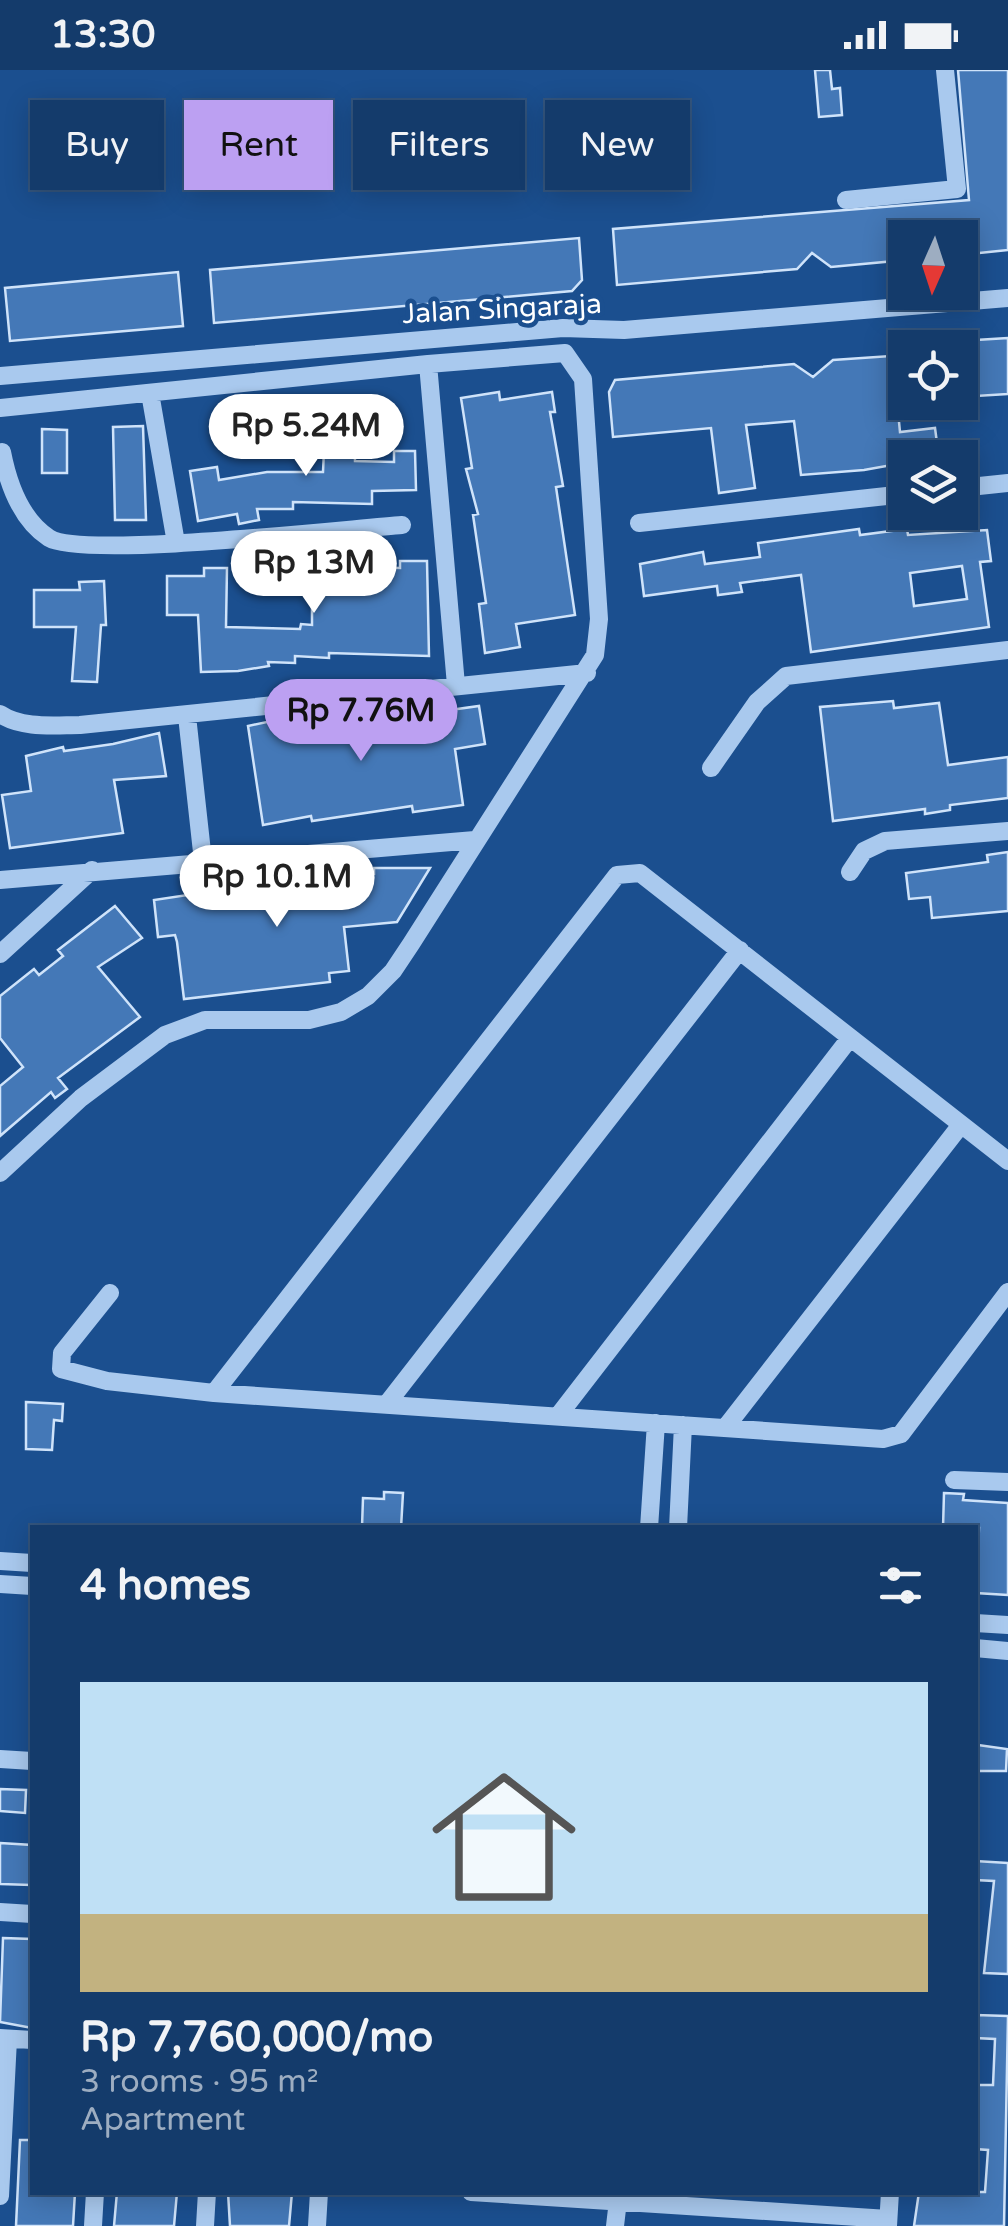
<!DOCTYPE html>
<meta charset="utf-8">
<style>
body{margin:0;font-family:"Varela Round",sans-serif;background:#1d4271;color:#f1f3f6;height:100vh;display:flex;flex-direction:column;font-size:38px;white-space:nowrap}
*{box-sizing:border-box;margin:0}
p{font-size:32px;color:#9dadc1}
.icon{flex:none;width:55px;height:55px;fill:none;stroke:currentColor;stroke-width:2;stroke-linecap:round;stroke-linejoin:round}
.map{position:relative;flex:1;overflow:hidden}
.panel{position:absolute;left:30px;top:1455px;width:948px;height:670px;display:flex;flex-direction:column;background:#143b6b;border-radius:0px;box-shadow:0 5px 25px #0003,0 0 0 2px #33557e}
.panel>*{flex:none}
.top-card{position:absolute;left:30px;top:30px;width:950px;height:90px;display:flex;gap:20px}
.needle{width:65px;rotate:183deg}
.fabs{position:absolute;left:888px;top:150px;display:grid;gap:20px}
.fabs a{display:grid;place-items:center;width:90px;height:90px;border-radius:0px;background:#143b6b;box-shadow:0 5px 25px #0003,0 0 0 2px #33557e;font-size:50px}
.price{position:absolute;translate:-50% -85px;padding:0 22px;border-radius:35px;background:#fff;color:#222;font-size:32px;line-height:65px;filter:drop-shadow(0 2px 5px #0008)}
.price::after{content:'';position:absolute;left:50%;top:60px;width:30px;height:22px;margin-left:-15px;background:inherit;clip-path:polygon(0 0,100% 0,50% 100%)}
.price.current{background:#bca0f2;color:#111}
ul{padding:0;list-style:none}
li{display:grid;align-content:center;gap:20px;height:530px;padding:0 50px}
li+li{border-top:2px solid #33557e}
li span{display:grid;place-items:center;height:310px;border-radius:0px;color:#555}
li>.icon{margin-inline-start:auto}
span .icon{width:180px;height:180px;fill:#fffc;stroke-width:1}
li b{font-size:42px}
h2{display:flex;justify-content:space-between;align-items:center;height:120px;padding:0 50px;font-size:42px}
.tag{padding:0 35px;border-radius:0px;background:#143b6b;box-shadow:0 5px 25px #0003,0 0 0 2px #33557e;font-size:35px;line-height:90px}
.tag.current{background:#bca0f2;color:#111}
.status{display:flex;justify-content:space-between;align-items:center;height:70px;padding:0 50px;background:#143b6b;direction:ltr}
.status svg{height:28px;fill:currentColor}
.map>svg:first-child{display:block}
.building{fill:#4478b7;stroke:#cfe3fa;stroke-width:2.5;fill-rule:evenodd}
.lines{fill:none;stroke-linecap:round;stroke-linejoin:round}
.minor{stroke:#a9c9ee;stroke-width:18}
.labels{text-anchor:middle;dominant-baseline:central;stroke-width:9;stroke-linejoin:round;paint-order:stroke}
.street-label{font-size:28px;fill:#fff;stroke:#1b4f8f}
</style>
<div class="status"><b>13:30</b><svg viewBox="0 0 49 12"><path d="M0 12V9h3v3zM5 12V6h3v6zM10 12V3h3v9zM15 12V0h3v12zM26 1h20v11H26zM47 4h2v5h-2z"/></svg></div>
<div class="map">
<svg width="1008" height="2156" viewBox="0 0 1008 2156">
<rect width="100%" height="100%" fill="#1b4f8f"/>
<path class="building" d="M815,0H830L832,19L840,18L842,45L819,47Z
M958,0H1008V180L960,185V168H905V190L831,197L812,183L797,199L617,215L613,159L969,130Z
M579,168L582,210L572,221L214,253L210,200Z
M178,202L183,256L10,271L5,218Z
M1008,268V324L960,327V271Z
M905,285V331H897L900,362L935,358L939,388H902L903,393L864,400L801,405L794,351L746,355L755,418L719,423L711,358L613,367L609,322L615,310L794,294L813,307L833,290Z
M499,322L500,330L552,322L555,342H550L563,416L556,417L575,545L516,554L520,577L485,583L479,534L486,533L473,445L478,444L466,399L472,398L461,328Z
M354,336L355,391L394,392V381H415L416,420L372,421V434L293,432V439H257L259,450L239,454L237,444L198,451L190,401L217,397L219,410L267,402H323L326,337Z
M143,356L146,450H115L113,357Z
M42,359L67,360V403H42Z
M859,459L860,465L907,459L908,465L987,460L991,491L980,492L989,557L811,582L801,505L740,513L742,522L718,525L717,516L644,526L640,494L703,482L705,494L760,487L758,473ZM962,496L967,529L914,536L910,503Z
M363,490V497L400,498V491H427L429,586L329,583V588L295,586V593L268,592L269,596L238,601L201,602L198,545H167V506H204V498H227L226,557L300,559L301,554L312,555V492Z
M104,511L106,555H101L97,612L72,611L76,557H34V520H80L79,512Z
M893,631L894,638L939,633L948,695L1008,687V728L950,735V740L925,744V739L833,751L820,637Z
M479,636L485,674L455,679L463,735L413,742L412,736L312,751L311,746L263,755L248,656L305,644L306,655L350,649V654Z
M159,663L166,706L114,710L123,763L10,778L2,725L31,721L26,686L63,677L64,681L113,674Z
M1008,782V841L932,848L930,827L909,829L906,803L988,792L987,785Z
M374,798H430L397,852L344,857L349,901L329,903L330,912L184,929L177,872L175,865L158,867L154,830L267,813L290,816L347,809L374,804Z
M115,836L142,868L98,897L140,947L58,1008L67,1019L55,1028L51,1022L0,1066V1016L23,997L0,968V926L34,899L39,905L63,886L58,880Z
M26,1332L63,1334L62,1351L54,1350L52,1380L26,1379Z
M384,1422L403,1423L401,1458L362,1457L363,1428L384,1429Z
M944,1423L964,1424L963,1430L1008,1433V1525L976,1523L979,1458H943Z
M978,1675L1007,1679L1006,1701H976Z
M0,1719L26,1720L25,1743L0,1741Z
M0,1773L32,1775L31,1815L0,1814Z
M975,1791L1008,1793V1904L984,1903L994,1811L975,1810Z
M3,1868L32,1869V1958L0,1952Z
M975,1945L1008,1946L1004,2156H914L919,2122H985L988,2080L975,2079V2015H993L995,1969L975,1968Z
M20,2070H32V2122H75L73,2156H16Z
M117,2122H177L174,2156H114Z
M228,2122H292L289,2156H230Z"/>
<g class="lines">
<path class="minor" d="M846,130L957,119L945,0
M0,306L563,258L624,260L1008,228
M150,323L176,473
M0,338L428,294
M2,382C8,413 20,449 49,468C82,489 346,459 402,455
M960,418L1008,413
M639,453L905,424
M0,644C22,659 55,655 80,655L587,603
M187,646L203,791
M711,698L757,632L786,606L1008,580
M850,802L864,781L885,771L1008,761
M0,810L475,770
M0,884L92,800
M0,1103L81,1028L165,965L205,950H309L341,942L368,926L393,901L411,874L595,585L599,549L583,309L565,283L428,294L456,615
M110,1223L62,1283L61,1299L107,1311L214,1323L883,1369L901,1364L1008,1222
M214,1323L617,805L640,803L1008,1091
M386,1335L740,880
M558,1346L850,968
M725,1358L960,1056
M954,1410L1008,1412
M649,1458L656,1353
M678,1458L683,1355
M0,1491L32,1493
M0,1514L32,1516
M975,1553L1008,1555
M975,1578L1008,1581
M0,1689L32,1691
M0,1842L32,1844
M0,1968L32,1970
M471,2122L888,2149
M0,2126L8,1969
M93,2156L95,2122
M205,2156L207,2122
M317,2156L319,2122
M615,2156L619,2122
M888,2156L890,2122"/>
</g>
<g class="labels">
<g class="street-label">
<text transform="translate(502 239) rotate(-3)">Jalan Singaraja</text>
</g>
</g>
</svg>
<div class="fabs">
<a><svg class="needle" viewBox="-14 -14 28 28"><path d="M0-13l5 13h-10z" fill="#e53935"/><path d="M0 13l5-13h-10z" fill="#9dadc1"/></svg></a>
<a><svg class="icon" aria-label="locate" viewBox="0 0 24 24"><circle cx="12" cy="12" r="6"/><path d="M12 2v4M12 18v4M2 12h4M18 12h4"/></svg></a>
<a><svg class="icon" aria-label="layers" viewBox="0 0 24 24"><path d="M12 4l9 5-9 5-9-5zM3 14l9 5 9-5"/></svg></a>
</div>
<b class="price" style="left:306px;top:409px">Rp 5.24M</b>
<b class="price" style="left:314px;top:546px">Rp 13M</b>
<b class="price current" style="left:361px;top:694px">Rp 7.76M</b>
<b class="price" style="left:277px;top:860px">Rp 10.1M</b>
<div class="top-card">
<a class="tag">Buy</a>
<a class="tag current">Rent</a>
<a class="tag">Filters</a>
<a class="tag">New</a>
</div>
<section class="panel">
<h2>4 homes<svg class="icon" aria-label="filters" viewBox="0 0 24 24"><path d="M4 7h16M4 17h16"/><circle cx="9" cy="7" r="2"/><circle cx="15" cy="17" r="2"/></svg></h2>
<ul>
<li><span style="background:linear-gradient(#bfe0f5 75%,#c2b280 0)"><svg class="icon" aria-label="home" viewBox="0 0 24 24"><path d="M3 11l9-7 9 7M6 9v11h12V9"/></svg></span><div><b>Rp 7,760,000/mo</b><p>3 rooms · 95 m²</p><p>Apartment</p></div></li>
</ul>
</section>
</div>
